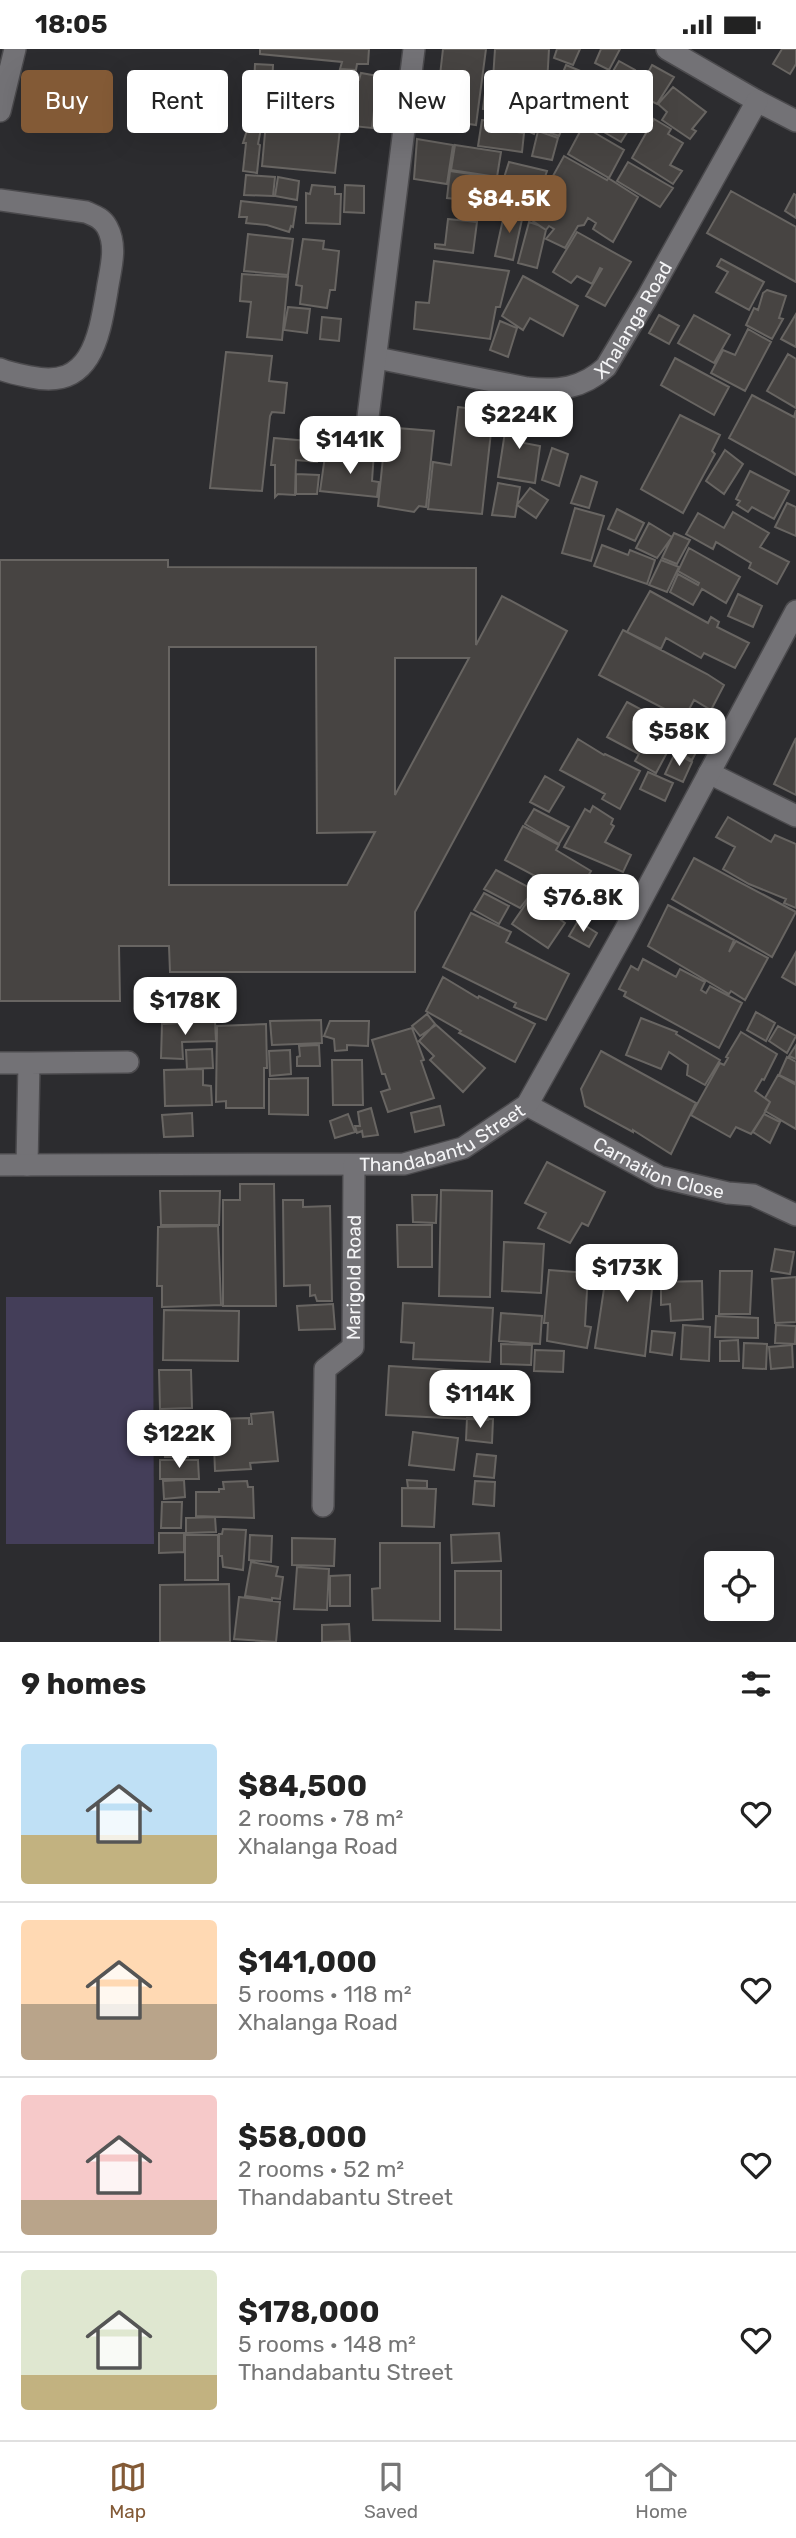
<!DOCTYPE html>
<meta charset="utf-8">
<style>
body{margin:0;font-family:Rubik,sans-serif;background:#f2f2f2;color:#222;height:100vh;display:flex;flex-direction:column;font-size:26px;white-space:nowrap}
*{box-sizing:border-box;margin:0}
p{font-size:23px;color:#767676}
.icon{flex:none;width:38px;height:38px;fill:none;stroke:currentColor;stroke-width:2;stroke-linecap:round;stroke-linejoin:round}
.map{position:relative;height:1593px;overflow:hidden}
.details{display:flex;flex-direction:column;background:#fff;flex:1}
.details>*{flex:none}
.banner{position:absolute;left:21px;top:21px;width:754px;height:63px;display:flex;gap:14px}
.tools{position:absolute;left:704px;top:1502px;display:grid;gap:14px}
.tools a{display:grid;place-items:center;width:70px;height:70px;border-radius:7px;background:#fff;box-shadow:0 7px 28px #0002;font-size:35px}
.price{position:absolute;translate:-50% -60px;padding:0 16px;border-radius:14px;background:#fff;color:#222;font-size:23px;line-height:46px;filter:drop-shadow(0 2px 4px #0008)}
.price::after{content:'';position:absolute;left:50%;top:42px;width:21px;height:16px;margin-left:-10px;background:inherit;clip-path:polygon(0 0,100% 0,50% 100%)}
.price.active{background:#835a36;color:#fff}
ul{padding:0;list-style:none}
li{display:flex;align-items:center;gap:21px;height:175px;padding:0 21px}
li+li{border-top:2px solid #e0e0e0}
li span{display:grid;place-items:center;flex:none;width:196px;height:140px;border-radius:7px;color:#555}
li>.icon{margin-inline-start:auto}
span .icon{width:84px;height:84px;fill:#fffc;stroke-width:1}
li b{font-size:30px}
h2{display:flex;justify-content:space-between;align-items:center;height:84px;padding:0 21px;font-size:30px}
.chip{padding:0 24px;border-radius:7px;background:#fff;box-shadow:0 7px 28px #0002;font-size:24px;line-height:63px}
.chip.active{background:#835a36;color:#fff}
.status{display:flex;justify-content:space-between;align-items:center;height:49px;padding:0 35px;background:#fff;direction:ltr}
.status svg{height:19px;fill:currentColor}
.tabs{display:flex;justify-content:space-around;align-items:center;height:98px;border-top:2px solid #e0e0e0;background:#fff;font-size:19px;color:#767676}
.tabs a{display:grid;justify-items:center;gap:4px}
.tabs .active{color:#835a36}
.map>svg:first-child{display:block}
.green{fill:#443e59}
.building{fill:#474442;stroke:#686562;stroke-width:2;fill-rule:evenodd}
.lines{fill:none;stroke-linecap:round;stroke-linejoin:round}
.lane-casing{stroke:#4b4a4d;stroke-width:24}
.street-casing{stroke:#4b4a4d;stroke-width:24}
.lane{stroke:#737276;stroke-width:21}
.street{stroke:#737276;stroke-width:21}
.labels{text-anchor:middle;dominant-baseline:central;stroke-width:7;stroke-linejoin:round;paint-order:stroke}
.street-label{font-size:19px;fill:#f4f4f6;stroke:#232225}
</style>
<div class="status"><b>18:05</b><svg viewBox="0 0 49 12"><path d="M0 12V9h3v3zM5 12V6h3v6zM10 12V3h3v9zM15 12V0h3v12zM26 1h20v11H26zM47 4h2v5h-2z"/></svg></div>
<div class="map">
<svg width="796" height="1593" viewBox="0 0 796 1593">
<rect width="100%" height="100%" fill="#2c2c2f"/>
<path class="green" d="M6,1248H153L154,1495H6Z"/>
<path class="building" d="M260,0H369L368,15H357L356,21L340,20L342,13L260,5Z
M443,0H486L476,76L435,70Z
M495,0H549L547,35L493,30Z
M557,0H580L573,16L554,9Z
M601,0H620L609,21L595,14Z
M782,0H796V15L790,25L773,15Z
M619,12L635,21L624,44L606,34Z
M255,15L273,16L272,40L254,38Z
M566,16L595,28L577,69L568,65L559,87L539,80Z
M652,16L674,28L657,55L637,45Z
M289,24L359,31L361,24L378,27L372,79L255,67L257,46L287,49Z
M525,34L545,38L544,59L522,54Z
M486,37L505,41L501,63L483,60Z
M673,38L706,63L692,80L696,82L690,90L662,71L667,63L658,55Z
M610,45L634,61L626,74L631,77L621,93L590,75Z
M519,54L542,62L534,85L511,75Z
M251,68L263,69L258,95L260,96L257,124L243,122L246,94H243Z
M654,70L671,80L668,85L683,94L670,116L682,122L673,135L632,109Z
M482,71L502,73V81L524,84L522,103L478,97Z
M266,73L340,80L335,124L262,117Z
M583,77L624,101L609,129L568,105Z
M538,82L558,89L552,111L532,107Z
M417,90L453,96L447,135L414,130Z
M455,96L501,103L497,128L451,121Z
M564,107L607,131L608,129L638,148L613,193L593,180L596,174L588,169L584,176L578,177L565,199L546,190L554,180L549,177L546,181L533,172L543,158L538,154Z
M509,113L547,122L535,158L513,152L509,161L495,157Z
M628,113L673,139L660,158L617,132Z
M450,122L490,128L485,153L447,149Z
M246,126L275,128L273,147L244,146Z
M278,128L299,132L297,151L275,147Z
M312,136L335,138V145H341L340,175L306,174V144L310,145Z
M345,136L364,137V164L344,163Z
M731,142L796,178V233L707,184Z
M794,145L796,146V169L785,162Z
M241,152L296,158L293,178L291,177L289,183L267,176L246,174L247,168H239Z
M505,161L523,166L513,211L495,207Z
M448,170L477,173L473,204L435,199V195L445,196Z
M529,173L538,176L546,181L537,219L518,214Z
M577,183L631,213L605,257L586,247L602,220L600,219L592,235L577,227L571,234L553,223Z
M248,185L293,190L288,226L244,222Z
M303,190L324,192L323,200L339,202L335,241H330L327,259L300,255L302,237L296,236Z
M721,210L764,233L749,261L716,243L728,223L717,217Z
M434,212L509,222L500,258H496L490,290L414,280L416,253L429,254Z
M242,225L288,228L282,291L247,288L251,253L240,252Z
M523,227L578,257L563,287L530,269L523,281L502,267Z
M767,241L786,247L779,269L783,270L772,290L746,276L754,259L758,261L763,244Z
M288,258L310,260L307,284L284,281Z
M796,265V298L781,290Z
M659,266L679,277L669,295L649,284Z
M694,266L730,286L714,314L678,294Z
M322,268L341,270L339,292L320,290Z
M500,272L517,279L508,308L490,301Z
M748,280L771,293L745,342L711,324L723,301L735,306Z
M226,303L272,307L269,332L287,334L284,364L272,363L270,367L262,442L210,439Z
M788,305L796,310V359L767,342Z
M675,309L729,338L714,366L661,336Z
M752,346L794,368L796,361V426L729,389Z
M458,358L490,362L488,382L491,383L482,465L428,460L433,413L451,416Z
M511,361L530,363L528,386H525L524,394L540,397L535,434L498,428L505,383L509,384Z
M680,366L720,386L712,402L715,405L683,464L641,440Z
M397,379L434,382L426,458L419,457L414,463L378,457L385,390L396,392Z
M274,389L320,393L317,413L296,411L295,446L278,445L275,448V416H271Z
M552,399L568,405L559,437L542,431Z
M725,401L743,415L724,445L706,432Z
M361,402L374,403L372,432L379,433L377,448L320,442L325,407L360,411Z
M750,422L789,442L774,470L752,458L748,463L737,456L740,452L736,450Z
M296,425L319,426L317,445H296Z
M581,427L597,433L589,459L571,454Z
M498,434L520,438L515,468L492,466Z
M530,439L548,451L536,469L517,456Z
M787,454L796,458V487L775,478Z
M575,459L604,467L591,512L562,504Z
M617,460L644,474L635,492L608,480Z
M733,463L769,484L760,498L789,513L777,535L749,519L751,514L716,493L713,500L686,485L698,464L724,479Z
M649,474L672,488L657,509L636,499Z
M674,484L690,491L677,515L662,509Z
M602,496L628,506L630,501L655,511L647,535L594,517Z
M689,499L740,528L726,554L702,540L693,556L670,543L678,525L698,536L699,534L678,522Z
M0,511H168V518L476,519V596L502,547L567,582L415,863V923H170L169,897H119L120,952H0ZM169,598H316L317,784L375,783L347,836H169ZM395,609H469L395,746Z
M661,511L679,518L667,543L649,536Z
M650,542L708,574L711,568L719,573L717,578L749,594L735,619L704,604L701,609L666,589L661,600L627,583Z
M738,545L762,557L753,578L728,567Z
M623,581L707,625L724,636L711,661L694,651L684,670L599,626Z
M627,653L666,674L669,670L703,690L692,711L670,698L656,724L635,712L639,705L607,688Z
M796,689V746L774,735Z
M578,690L604,706L605,705L640,722L620,760L602,750L605,745L560,721Z
M675,704L692,713L683,733L665,725Z
M648,723L673,734L665,752L640,740Z
M545,727L564,738L549,763L530,753Z
M593,757L613,770L611,775L614,777L605,793L631,806L623,823L564,798L585,760L590,763Z
M534,760L569,778L559,795L525,775Z
M728,768L771,793L775,786L796,795V859L784,854L786,850L749,835L723,820L735,798L716,788Z
M523,777L559,796L556,801L591,822L571,855L550,842L551,839L539,829L505,811Z
M694,809L796,863L772,908L672,850Z
M496,821L534,841L520,859L484,840Z
M484,844L509,857L499,875L474,861Z
M530,849L565,874L548,899L512,875Z
M668,856L734,891L729,903L736,892L768,909L745,951L731,942L729,945L648,897Z
M471,864L511,883L506,893L569,925L546,971L514,958L516,954L443,918Z
M578,872L597,884L589,898L569,887Z
M796,903V936L782,928Z
M643,910L676,928L680,920L705,933L701,941L706,944L710,937L742,954L719,999L624,947L626,943L619,940L631,917L638,921Z
M443,928L478,949L479,947L535,975L515,1013L459,984L461,982L426,962Z
M756,963L775,974L766,992L747,981Z
M427,965L436,976L420,987L412,977Z
M641,969L677,983L676,985L720,1011L705,1036L687,1026L688,1016L669,1003L661,1020L626,1006Z
M321,971L322,994L272,996L270,972Z
M215,972L216,992L182,993L183,1010L161,1009L162,975Z
M330,972H369L368,997L347,996V1001L335,1002L334,990L324,987Z
M266,975L267,1019H264V1059H226V1052L216,1053L217,977Z
M435,975L485,1019L463,1043L430,1011L434,1007L419,992Z
M778,977L796,987L787,1004L769,992Z
M412,979L424,1011L421,1012L434,1049L388,1063L381,1043L390,1040L385,1025H382L372,991Z
M741,983L777,1005L764,1031L762,1030L755,1042L770,1053L764,1065L751,1085L736,1078L730,1088L691,1066L720,1014L724,1016L728,1009L726,1008Z
M319,996L320,1017H297V1008L300,1007L299,997Z
M796,996V1010L789,1007Z
M212,1000L213,1019L187,1020L186,1001Z
M290,1001L291,1025L270,1027L269,1002Z
M601,1002L696,1054L671,1105L633,1081V1083L585,1057L581,1040Z
M787,1008L796,1013V1034L779,1026Z
M332,1011H362L363,1056H333Z
M203,1020V1036L211,1037L212,1056L165,1057L164,1021Z
M778,1026L796,1036V1080L765,1062L770,1053L765,1049Z
M308,1029V1066L269,1065V1030Z
M440,1057L444,1076L415,1083L411,1064Z
M371,1059L378,1086L363,1088L362,1082L357,1084L355,1077H360L358,1063Z
M192,1064L193,1087L164,1088L162,1066Z
M348,1065L355,1083L335,1089L330,1072Z
M764,1065L780,1073L770,1094L753,1083Z
M547,1113L605,1143L588,1177L582,1174L570,1194L538,1179L546,1164L525,1154Z
M240,1135H274L276,1257H223V1151H240Z
M441,1141L492,1142L490,1248L439,1247Z
M160,1142H220L219,1176H161Z
M412,1146H437L436,1174L413,1173Z
M283,1151H303V1158L330,1157L332,1252H317L315,1246L310,1247V1236L284,1237Z
M397,1176H432V1218H398Z
M218,1177L221,1256L162,1258V1237H157L158,1178Z
M504,1193L544,1195L541,1244L502,1242Z
M625,1198L656,1202L645,1307L595,1299L607,1220L623,1223Z
M775,1200L794,1203L790,1225L771,1222Z
M549,1221L588,1224L585,1277L591,1278L587,1299L547,1292L548,1274H544Z
M720,1222H752L750,1265H719Z
M796,1228V1273L775,1274L772,1230Z
M702,1232L703,1270L671,1272L670,1255L661,1256V1233Z
M403,1254L493,1259L490,1313L413,1310L414,1294L401,1293Z
M333,1255L335,1280L299,1281L297,1257Z
M164,1261L239,1262L238,1312L163,1311Z
M501,1264L542,1267L540,1295L499,1292Z
M716,1267L758,1269V1289L715,1288Z
M683,1276L710,1278L709,1312L681,1310Z
M776,1276L796,1277L795,1295L775,1294Z
M652,1282L675,1284L672,1306L650,1303Z
M738,1291L739,1312H720V1292Z
M744,1294L767,1295L766,1320L743,1319Z
M501,1295L532,1296L531,1316L501,1315Z
M792,1296L793,1318L771,1320L769,1298Z
M535,1301L564,1302L563,1323L534,1322Z
M389,1317L489,1323L488,1371L386,1366Z
M159,1321H191L192,1359L160,1360Z
M273,1363L278,1412L250,1414L251,1420L215,1422L213,1370L249,1369V1375H252L251,1365Z
M188,1365V1408H165L164,1366Z
M467,1369L493,1370L492,1394L466,1391Z
M413,1383L458,1389L454,1421L409,1416Z
M477,1405L496,1407L494,1429L474,1427Z
M160,1411H198L199,1430H160Z
M184,1431L185,1448L164,1450L163,1432Z
M407,1431L427,1432V1439H408Z
M247,1432L248,1438H253L254,1469L196,1467V1443H219V1440H224L223,1433Z
M475,1432L495,1433L494,1457L473,1455Z
M402,1439L436,1440L434,1478L402,1477Z
M162,1453H182L181,1479H161Z
M215,1468L216,1483L186,1484V1469Z
M223,1480L246,1481L243,1521L223,1518L222,1507H219V1485H222Z
M159,1484H184V1503L159,1504Z
M499,1484L501,1512L452,1514L451,1486Z
M185,1486H218V1531H185Z
M250,1486L272,1487L271,1513L249,1511Z
M292,1489L335,1490L334,1517L292,1516Z
M380,1494H440V1572L373,1571L372,1540L380,1539Z
M251,1513L278,1518L276,1527L283,1528L280,1550L272,1549V1551L245,1547Z
M297,1518L329,1520L327,1561L294,1560Z
M455,1522H501V1581L455,1580Z
M350,1526V1557H330V1527Z
M229,1535L230,1593H160V1536Z
M239,1548L280,1553L276,1593L234,1590Z
M349,1575L350,1592L322,1593V1576Z"/>
<g class="lines">
<defs>
<path id="lane" d="M0,1014H29L27,1116
M29,1014L128,1013"/>
<g id="street">
<path d="M667,0L757,52L796,72"/>
<path d="M0,62L15,0"/>
<path d="M0,151L86,163C95,167 102,169 107,178C118,198 110,221 107,242C99,289 91,341 31,328C21,326 9,324 0,320"/>
<path id="s1" d="M377,309L527,339C558,342 582,340 606,318L647,249L757,52"/>
<path d="M366,384L414,0"/>
<path d="M709,724L796,767"/>
<path id="s2" d="M527,1056L660,1128L728,1144L753,1146L796,1166"/>
<path id="s3" d="M0,1116L404,1115L463,1099L527,1056L624,883L796,562"/>
<path id="s4" d="M323,1457L325,1320L353,1298L354,1116"/>
</g>
</defs>
<use href="#lane" class="lane-casing"/>
<use href="#street" class="street-casing"/>
<use href="#lane" class="lane"/>
<use href="#street" class="street"/>
</g>
<g class="labels">
<g class="street-label">
<text stroke="none"><textPath href="#s1" startOffset="292">Xhalanga Road</textPath></text>
<text stroke="none"><textPath href="#s3" startOffset="448">Thandabantu Street</textPath></text>
<text stroke="none"><textPath href="#s2" startOffset="147">Carnation Close</textPath></text>
<text stroke="none"><textPath href="#s4" startOffset="242">Marigold Road</textPath></text>
</g>
</g>
</svg>
<div class="tools">
<a><svg class="icon" aria-label="locate" viewBox="0 0 24 24"><circle cx="12" cy="12" r="6"/><path d="M12 2v4M12 18v4M2 12h4M18 12h4"/></svg></a>
</div>
<b class="price active" style="left:509px;top:186px">$84.5K</b>
<b class="price" style="left:519px;top:402px">$224K</b>
<b class="price" style="left:350px;top:427px">$141K</b>
<b class="price" style="left:679px;top:719px">$58K</b>
<b class="price" style="left:583px;top:885px">$76.8K</b>
<b class="price" style="left:185px;top:988px">$178K</b>
<b class="price" style="left:627px;top:1255px">$173K</b>
<b class="price" style="left:480px;top:1381px">$114K</b>
<b class="price" style="left:179px;top:1421px">$122K</b>
<div class="banner">
<a class="chip active">Buy</a>
<a class="chip">Rent</a>
<a class="chip">Filters</a>
<a class="chip">New</a>
<a class="chip">Apartment</a>
</div>
</div>
<section class="details">
<h2>9 homes<svg class="icon" aria-label="filters" viewBox="0 0 24 24"><path d="M4 7h16M4 17h16"/><circle cx="9" cy="7" r="2"/><circle cx="15" cy="17" r="2"/></svg></h2>
<ul>
<li><span style="background:linear-gradient(#bfe0f5 65%,#c2b280 0)"><svg class="icon" aria-label="home" viewBox="0 0 24 24"><path d="M3 11l9-7 9 7M6 9v11h12V9"/></svg></span><div><b>$84,500</b><p>2 rooms · 78 m²</p><p>Xhalanga Road</p></div><svg class="icon" aria-label="heart" viewBox="0 0 24 24"><path d="M12 20l-8-8c-3-5 5-10 8-4 3-6 11-1 8 4z"/></svg></li>
<li><span style="background:linear-gradient(#ffd9b3 60%,#b9a48a 0)"><svg class="icon" aria-label="home" viewBox="0 0 24 24"><path d="M3 11l9-7 9 7M6 9v11h12V9"/></svg></span><div><b>$141,000</b><p>5 rooms · 118 m²</p><p>Xhalanga Road</p></div><svg class="icon" aria-label="heart" viewBox="0 0 24 24"><path d="M12 20l-8-8c-3-5 5-10 8-4 3-6 11-1 8 4z"/></svg></li>
<li><span style="background:linear-gradient(#f6c9c9 75%,#b9a48a 0)"><svg class="icon" aria-label="home" viewBox="0 0 24 24"><path d="M3 11l9-7 9 7M6 9v11h12V9"/></svg></span><div><b>$58,000</b><p>2 rooms · 52 m²</p><p>Thandabantu Street</p></div><svg class="icon" aria-label="heart" viewBox="0 0 24 24"><path d="M12 20l-8-8c-3-5 5-10 8-4 3-6 11-1 8 4z"/></svg></li>
<li><span style="background:linear-gradient(#dfe7d0 75%,#c2b280 0)"><svg class="icon" aria-label="home" viewBox="0 0 24 24"><path d="M3 11l9-7 9 7M6 9v11h12V9"/></svg></span><div><b>$178,000</b><p>5 rooms · 148 m²</p><p>Thandabantu Street</p></div><svg class="icon" aria-label="heart" viewBox="0 0 24 24"><path d="M12 20l-8-8c-3-5 5-10 8-4 3-6 11-1 8 4z"/></svg></li>
</ul>
</section>
<nav class="tabs">
<a class="active"><svg class="icon" aria-label="map" viewBox="0 0 24 24"><path d="M3 6l6-2 6 2 6-2v14l-6 2-6-2-6 2zM9 4v14M15 6v14"/></svg>Map</a>
<a><svg class="icon" aria-label="saved" viewBox="0 0 24 24"><path d="M7 4h10v16l-5-4-5 4z"/></svg>Saved</a>
<a><svg class="icon" aria-label="home" viewBox="0 0 24 24"><path d="M3 11l9-7 9 7M6 9v11h12V9"/></svg>Home</a>
</nav>
